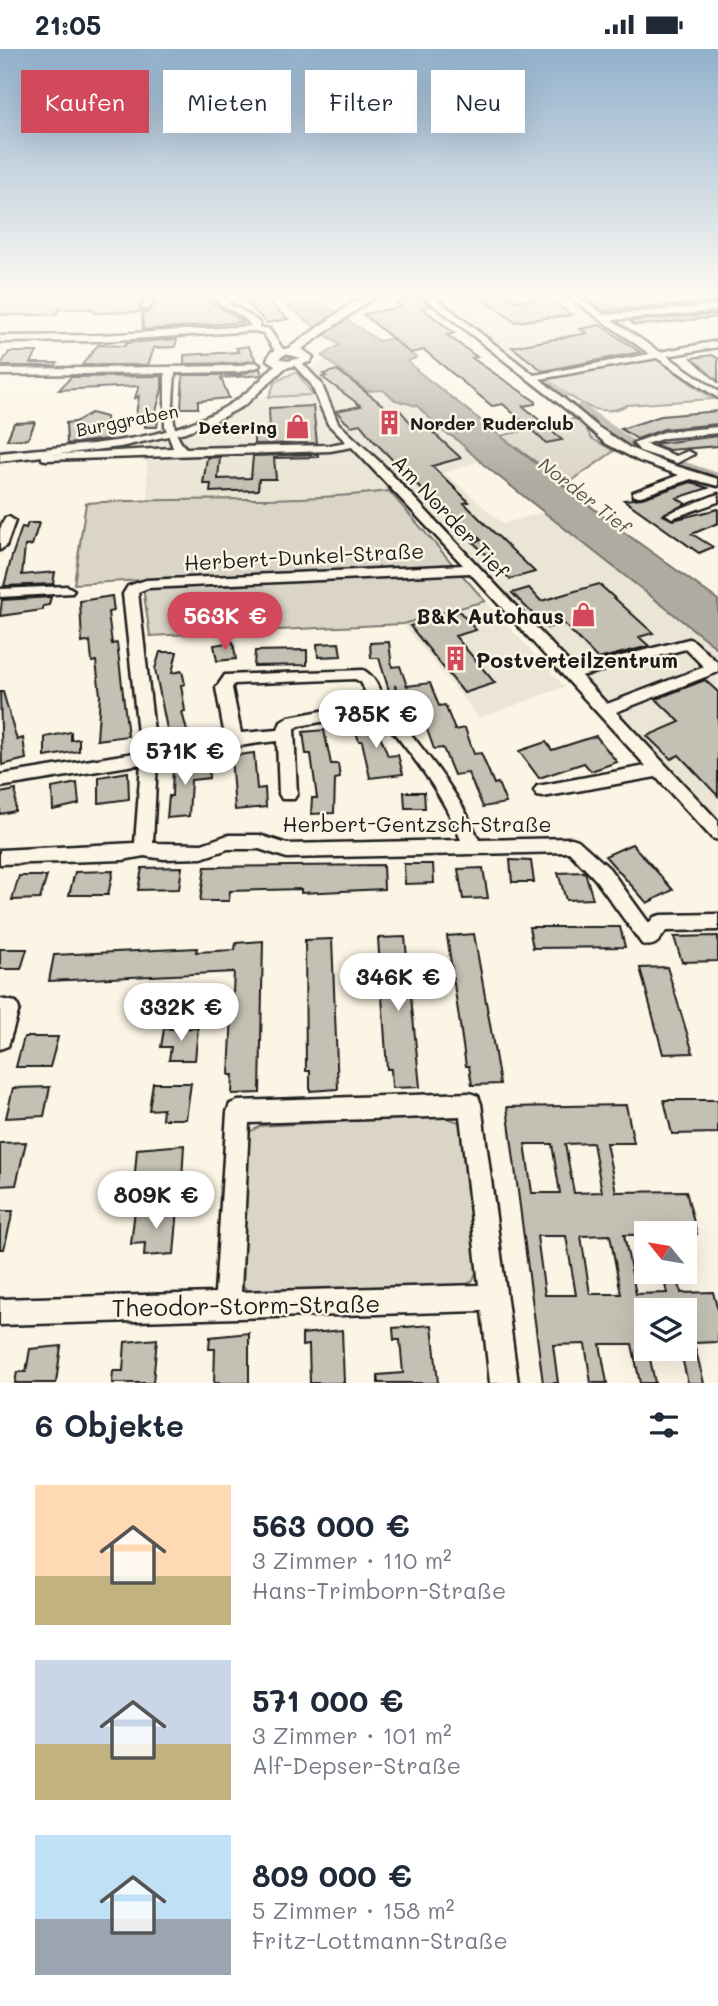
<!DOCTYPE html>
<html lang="de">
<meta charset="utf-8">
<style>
body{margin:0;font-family:Mali,sans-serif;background:#f2f2f3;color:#1f2937;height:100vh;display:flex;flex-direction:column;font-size:26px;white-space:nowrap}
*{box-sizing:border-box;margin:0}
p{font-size:23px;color:#747a83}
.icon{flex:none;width:38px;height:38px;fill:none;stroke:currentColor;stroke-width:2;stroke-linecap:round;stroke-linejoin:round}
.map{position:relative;height:1334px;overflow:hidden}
.side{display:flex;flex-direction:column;background:#fff;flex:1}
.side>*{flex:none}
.guide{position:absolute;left:21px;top:21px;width:677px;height:63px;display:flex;gap:14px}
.needle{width:46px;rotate:300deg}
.tools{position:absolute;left:634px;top:1172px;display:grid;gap:14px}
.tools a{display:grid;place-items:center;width:63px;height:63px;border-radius:0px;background:#fff;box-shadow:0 7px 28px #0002;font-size:35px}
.price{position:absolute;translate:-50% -60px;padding:0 16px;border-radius:24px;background:#fff;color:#222;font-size:23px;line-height:46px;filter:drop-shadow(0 2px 4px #0008)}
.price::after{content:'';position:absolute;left:50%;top:42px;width:21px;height:16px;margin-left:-10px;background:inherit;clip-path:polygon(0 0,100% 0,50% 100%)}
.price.current{background:#d1495b;color:#fff}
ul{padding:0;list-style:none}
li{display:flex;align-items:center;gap:21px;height:175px;padding:0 35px}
li span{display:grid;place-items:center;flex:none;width:196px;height:140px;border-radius:0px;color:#555}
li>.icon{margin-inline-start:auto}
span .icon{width:84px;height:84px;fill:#fffc;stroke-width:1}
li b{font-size:30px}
h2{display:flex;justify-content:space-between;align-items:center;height:84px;padding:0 35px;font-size:30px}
.pill{padding:0 24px;border-radius:0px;background:#fff;box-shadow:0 7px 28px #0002;font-size:24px;line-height:63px}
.pill.current{background:#d1495b;color:#fff}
.status{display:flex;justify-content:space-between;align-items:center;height:49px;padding:0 35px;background:#fff;direction:ltr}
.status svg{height:19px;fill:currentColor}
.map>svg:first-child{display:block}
.built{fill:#ebe5d6}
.green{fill:#dbd5c8;stroke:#7c7872;stroke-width:2}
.water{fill:#b0aba1;stroke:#75726c;stroke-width:2}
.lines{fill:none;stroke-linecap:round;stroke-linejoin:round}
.canal{fill:#b0aba1;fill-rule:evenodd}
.building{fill:#c4c0b3;stroke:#1c1c1c;stroke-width:2;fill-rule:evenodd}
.minor-casing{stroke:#1c1c1c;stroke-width:5}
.major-casing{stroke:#1c1c1c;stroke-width:5}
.minor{fill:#fcf5e5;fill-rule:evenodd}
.major{fill:#fcf5e5;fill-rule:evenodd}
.labels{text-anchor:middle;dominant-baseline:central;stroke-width:5;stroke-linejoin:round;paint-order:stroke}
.far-street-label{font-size:18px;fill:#1c1c1c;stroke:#fcf5e5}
.far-poi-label{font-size:18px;font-weight:bold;fill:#1c1c1c;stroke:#fcf5e5;text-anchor:start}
.far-water-label{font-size:19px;font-style:italic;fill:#575551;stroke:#fcf5e5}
.street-label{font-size:21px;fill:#1c1c1c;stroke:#fcf5e5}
.poi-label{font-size:21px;font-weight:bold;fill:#1c1c1c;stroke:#fcf5e5;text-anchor:end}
.near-street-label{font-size:24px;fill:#1c1c1c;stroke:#fcf5e5}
</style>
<div class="status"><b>21:05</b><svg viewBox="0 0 49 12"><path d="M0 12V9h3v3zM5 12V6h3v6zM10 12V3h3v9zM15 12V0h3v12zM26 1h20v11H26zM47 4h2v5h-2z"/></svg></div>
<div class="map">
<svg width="718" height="1334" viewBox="0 0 718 1334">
<rect width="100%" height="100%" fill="#fcf5e5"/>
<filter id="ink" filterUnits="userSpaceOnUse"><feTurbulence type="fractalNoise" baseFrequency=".0143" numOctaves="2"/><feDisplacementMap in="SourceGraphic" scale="14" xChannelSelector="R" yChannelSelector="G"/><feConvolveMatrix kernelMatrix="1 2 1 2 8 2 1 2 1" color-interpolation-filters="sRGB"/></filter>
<g filter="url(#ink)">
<path class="built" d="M545,245H562L644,304L538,324L449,260Z
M325,310L367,342L383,341L395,351L416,357L444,385L455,389L479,412L445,424L503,475L545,463L718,601V775L404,440L354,446L148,452L146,392L206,376L230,366Z
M485,552L565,638L479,669L403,575Z"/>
<path class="green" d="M655,309L713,350L627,356C596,373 570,347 546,329Z
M293,324H297L313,346L269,348L275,333Z
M577,369L586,379L591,389L614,402L567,435L500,387Z
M389,442L485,552L403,575L150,587L142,531L74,535L86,454C186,447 289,455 389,442Z
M441,1067L459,1073L464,1082L478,1218L473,1231L459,1241L253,1246L238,1233L248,1084L260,1077Z"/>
<path class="water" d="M276,245H308L379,292L393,289L416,309L408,312L419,323L621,481L718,551V600L484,416L455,389L445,384L417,357L395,351L383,341L367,342L322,307L339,296L278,250Z"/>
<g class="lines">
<path class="canal" d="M546,328L568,344V348H562L543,333V329Z
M577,355H583L644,399L718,424V430L638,403L577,359Z"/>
</g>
<path class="building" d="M0,245H145L139,259L146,264L152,259L158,245H208L211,253L244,273L143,281L142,263L93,264L94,260H59L55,266H0Z
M477,245H507L516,252L546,248L571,266L515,273Z
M582,245H661L666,249L711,245L718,253L603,262Z
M240,248H262L288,270L267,274Z
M420,248L430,257L421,258L454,284L447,286L477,308L472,309L535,352V355L523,357L562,391L546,394L503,355L492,357L424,301L410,304L363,265L402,258L395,253Z
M718,265V268L652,275L634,276L630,272Z
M600,276L640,303L543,322L512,298L587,284L580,280Z
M177,290L175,298L154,299L148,316H82L98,296L125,297L126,294Z
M248,297L256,311L239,314L184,315V306L239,303L236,299Z
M9,303H37L31,314H57L55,317H0Z
M712,306L718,309V333L692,309Z
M260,319L262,326L221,329L229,349L198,352V359H181L183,326H239Z
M337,321L388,360L398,359L416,380L427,378L461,409L432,417L469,453L464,454L484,474L535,523L510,530L473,493L481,491L447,459L441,460L373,391L360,375L351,377L345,372L336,362L361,357L322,328L326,327L323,325Z
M162,327V340L155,366L159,365L157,378H145L146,370L135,371L139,347L135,349L139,337L59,341L71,328Z
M313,357L317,394L254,395V384H270L269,359Z
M718,362V375L664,380L637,390L621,380L661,367Z
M91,364L106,368L108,390L67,395L66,374L75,373Z
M35,373L28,390L7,391L14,374Z
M718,387V397L669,401L653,395Z
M318,405V408L274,409L276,430H259L258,441L210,443L211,435H203L207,409L220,408L218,430L251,429L253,407Z
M691,433L708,439L677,449L686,455L663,466L673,471L718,460V474L692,485L713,498L699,504L624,451L642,449Z
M28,474H39L32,496L25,497L22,526L55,523L53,535L4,537L12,507L22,478L26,479Z
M599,535L653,584L639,588L649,597L598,610L563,574L547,579L512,544L529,539L541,552Z
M112,547L114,562L108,563L112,595L117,594L128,687L97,691L100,646L96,612L92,613L90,592L82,594L80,552Z
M51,548L49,556L43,557V561L0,567L2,551Z
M459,562L476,581L455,587L495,634L464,644L410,577Z
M233,593L236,610L217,612L214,596Z
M389,593L392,618L400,617L407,637L430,634L439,657L445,656L455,681L465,679L474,705L481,704L494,735L498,734L506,754L483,758L468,724L454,726L443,699L434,700L425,675L417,677L408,653L401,654L395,636L396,644L390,645L379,609H371L370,594Z
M339,594L341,607L318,608L317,595Z
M307,601V616L254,617L255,602Z
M160,603H177L172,624L182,622L185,635L181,636L185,662L182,663L188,686L169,690L155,620Z
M705,631L718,643V747L679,706L671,710L647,687L680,673L656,650Z
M0,643H3L17,691L23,689L26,710L2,716Z
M373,668L388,707L398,706L403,725L370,729L362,692H359L352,671Z
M324,681L331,715H338L340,729L335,730L334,764L311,765L312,749H317L311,705H306L303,683Z
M71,683V691L79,690V702L45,708V688Z
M596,687L617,713L591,722L584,714L539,729L519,702L546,693L552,701Z
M254,704L257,740L265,739L266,758L235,761L231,707Z
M208,712L209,729L191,731L189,767L167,769L169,747H172L173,715Z
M128,723L129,750L99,754V728Z
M77,734L79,755L53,761L52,739Z
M16,741L15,762L0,765V744Z
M404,743H424L425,759H405Z
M632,795L652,817L673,841L647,854L605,807Z
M510,811L531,812L534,833H512Z
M404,815H433L434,834L405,835Z
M383,816L384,840L301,844V840L230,842L229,852H200L205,818Z
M182,818L179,840L138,841L142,819Z
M483,819L488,849L463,850L458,820Z
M113,822L108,846H69L75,823Z
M585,823L593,850L566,851L558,824Z
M19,827H47L40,850L12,851Z
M529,878H620L625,898L533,899Z
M474,885L491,981L500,1035L472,1036L469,1017H466L447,887Z
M718,887V912L682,913L674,888Z
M405,888L420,1038L392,1039L391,1020H387L378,889Z
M332,890L338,1040L310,1042V1022H306L305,891Z
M263,892L260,1044L232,1045L233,1026H229L234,923L49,932L54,906L197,899L196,903L235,901L236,894Z
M0,900H27L21,920H0Z
M667,918L693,1004L663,1005L640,919Z
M198,979L195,1011H169L171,998H161L164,980Z
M24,988H58L50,1018H16Z
M153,1034H191L186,1070H162L163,1060L149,1061Z
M50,1038L44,1067L6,1069L13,1039Z
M664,1051H718V1084L672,1085Z
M626,1056L634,1094H606L616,1143L686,1142L697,1185L624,1186L636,1245L667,1244L662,1223H677L681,1244L713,1243L718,1262V1293L694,1294L704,1334H688L680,1300H684V1262H646V1300H648L655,1334H640L632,1295H600L607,1334H591L585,1295L553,1296L558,1334H543L507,1058ZM593,1094L602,1143L574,1144L565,1095ZM525,1095H552L560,1144H532ZM610,1186L621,1245H590L581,1187ZM537,1187H566L576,1246H545Z
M26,1093L16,1136L0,1137V1094Z
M184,1096L182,1131L134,1136L137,1100Z
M178,1159L174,1205L144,1207L145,1194L131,1195L135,1161Z
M0,1162H13L4,1200H0Z
M432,1276L438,1334H378V1326L403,1324L400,1291H394L393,1279Z
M342,1281L344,1334H310L309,1296L302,1297V1285Z
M249,1284V1334H214L215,1300H209L210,1288Z
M157,1290L153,1334H112L113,1322H123L125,1293Z
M61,1297L56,1334H15L17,1323H26L30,1300Z"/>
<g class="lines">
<defs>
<path id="minor" d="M148,245H156L150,258L146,261L142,258Z
M210,245H219C230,259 249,262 260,275L259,278L269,280L285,303L283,305H277L263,284L254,282L100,292L0,293V287L100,286L251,277C243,263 221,260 210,245Z
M420,245H430L534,326L650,305L564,245H574L605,266L718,256V262L612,271L660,303L718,292V298L667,307L718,342V349L657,309L540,330L598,378L630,399L666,414L718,430V437L691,430L641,447H633V443L679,426L639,412L605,394L576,368Z
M255,313L260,316L258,318L239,323L175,324C174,345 167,383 186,399L330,396L346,393L328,375L311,335L293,315L301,313L321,334L338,374L382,415L574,619L689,590L694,592L718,614V623L616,663L718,772V791L712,789L656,728L543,748L537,747L534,742L537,737L543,736L646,717L470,524L148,539L138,543L156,700L225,687L216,639L225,626L363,621C378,629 378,643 388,656C421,699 458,740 479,791L572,789L578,791L609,819L649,874L654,868L661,866L718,865V881L666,882C659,892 655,900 642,895L595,830L569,803L287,809L259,800H228L202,809L164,810L144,807L123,811L0,815V801L135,794L141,715L0,738V726L140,703L123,545L128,537L146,531L463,516L352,398L330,402L46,411L42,410V406L173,399L165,377V324L0,326V320L239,317ZM686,600L704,618L607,655L581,627ZM355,630L361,633L370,653L289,668L281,673L278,681L241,684L232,639L234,635ZM376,663C409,700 443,745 461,791L287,795L259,786H228L202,795L153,794L157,712C198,705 236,696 277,692L279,745L282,750H294L297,745L294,680L299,677Z
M718,378V384L665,389L645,395L676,407L688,402L694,405L677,414L640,402L633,394L664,383Z
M718,445V453L672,469L666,465Z
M9,468L15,472L6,497L0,501V480L5,469Z
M67,537L74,541L72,544L0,548V540Z
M0,950L16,953L19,960L8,997L0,1000Z
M470,1044L478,1047L481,1055L518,1334H490L482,1262L0,1276V1250L215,1244L227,1063L230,1055L238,1052ZM460,1067L479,1236L241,1243L249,1074Z"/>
<path id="major" d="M365,245H379L302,300L313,308L310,313L285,319L245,356L213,373L185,383L120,398L0,412V404C77,395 169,396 235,352C250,342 263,329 275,316L267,311L271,303L289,299ZM286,305L301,309L288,312L279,309Z"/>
</defs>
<use href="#minor" class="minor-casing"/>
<use href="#major" class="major-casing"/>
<use href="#minor" class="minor"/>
<use href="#major" class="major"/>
</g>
</g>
<linearGradient id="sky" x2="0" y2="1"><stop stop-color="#91b0cc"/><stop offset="0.57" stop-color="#fefaf3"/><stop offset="1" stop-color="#fefaf3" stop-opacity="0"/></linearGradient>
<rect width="718" height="432" fill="url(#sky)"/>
<defs>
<symbol id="building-bare" viewBox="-9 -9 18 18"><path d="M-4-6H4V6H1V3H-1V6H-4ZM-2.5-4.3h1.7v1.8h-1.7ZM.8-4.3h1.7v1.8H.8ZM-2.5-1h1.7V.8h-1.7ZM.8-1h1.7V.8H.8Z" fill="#d1495b" stroke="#fcf5e5" stroke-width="2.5" paint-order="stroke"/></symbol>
<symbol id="shop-bare" viewBox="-9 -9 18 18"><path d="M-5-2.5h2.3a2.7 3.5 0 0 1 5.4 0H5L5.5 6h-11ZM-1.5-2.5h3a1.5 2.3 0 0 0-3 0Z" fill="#d1495b" stroke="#fcf5e5" stroke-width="2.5" paint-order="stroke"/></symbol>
</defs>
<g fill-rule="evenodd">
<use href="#building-bare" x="372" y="356" width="35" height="35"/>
<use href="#shop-bare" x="280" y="360" width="35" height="35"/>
<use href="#shop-bare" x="566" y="548" width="35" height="35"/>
<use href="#building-bare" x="438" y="592" width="35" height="35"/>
</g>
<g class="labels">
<g class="far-street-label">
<text transform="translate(127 371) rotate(-11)">Burggraben</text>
</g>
<g class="far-poi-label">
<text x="410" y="374">Norder Ruderclub</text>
<text x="277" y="378" text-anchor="end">Detering</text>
</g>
<g class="far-water-label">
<text transform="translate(585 446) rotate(38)">Norder Tief</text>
</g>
<g class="street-label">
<text transform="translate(451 467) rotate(47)">Am Norder Tief</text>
<text transform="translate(304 507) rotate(-3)">Herbert-Dunkel-Straße</text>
<text x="417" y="774">Herbert-Gentzsch-Straße</text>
</g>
<g class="poi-label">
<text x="564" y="566">B&amp;K Autohaus</text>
<text x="476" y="610" text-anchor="start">Postverteilzentrum</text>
</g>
<g class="near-street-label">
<text transform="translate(246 1256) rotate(-1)">Theodor-Storm-Straße</text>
</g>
</g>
</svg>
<div class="tools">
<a><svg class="needle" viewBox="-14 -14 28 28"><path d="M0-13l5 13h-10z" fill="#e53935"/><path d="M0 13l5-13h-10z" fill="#747a83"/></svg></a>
<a><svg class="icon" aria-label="layers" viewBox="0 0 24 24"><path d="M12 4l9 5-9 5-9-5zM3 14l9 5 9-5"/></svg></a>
</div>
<b class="price current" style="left:225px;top:603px">563K €</b>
<b class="price" style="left:376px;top:701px">785K €</b>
<b class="price" style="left:185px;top:738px">571K €</b>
<b class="price" style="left:398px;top:964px">346K €</b>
<b class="price" style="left:181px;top:994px">332K €</b>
<b class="price" style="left:156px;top:1182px">809K €</b>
<div class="guide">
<a class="pill current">Kaufen</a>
<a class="pill">Mieten</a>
<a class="pill">Filter</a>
<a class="pill">Neu</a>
</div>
</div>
<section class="side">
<h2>6 Objekte<svg class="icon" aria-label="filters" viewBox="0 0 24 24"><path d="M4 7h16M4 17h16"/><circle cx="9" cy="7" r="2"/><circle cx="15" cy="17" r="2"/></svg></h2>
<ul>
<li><span style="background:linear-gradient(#ffd9b3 65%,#c2b280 0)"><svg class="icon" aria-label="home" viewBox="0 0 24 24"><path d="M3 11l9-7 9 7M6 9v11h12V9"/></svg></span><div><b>563 000 €</b><p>3 Zimmer · 110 m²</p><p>Hans-Trimborn-Straße</p></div></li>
<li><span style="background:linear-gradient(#c9d6e8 60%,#c2b280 0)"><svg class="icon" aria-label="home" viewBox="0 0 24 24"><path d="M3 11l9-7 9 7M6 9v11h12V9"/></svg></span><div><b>571 000 €</b><p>3 Zimmer · 101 m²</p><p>Alf-Depser-Straße</p></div></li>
<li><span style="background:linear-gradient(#bfe0f5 60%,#9aa5b1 0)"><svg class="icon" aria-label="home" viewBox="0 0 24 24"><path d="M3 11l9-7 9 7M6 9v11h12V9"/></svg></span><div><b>809 000 €</b><p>5 Zimmer · 158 m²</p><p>Fritz-Lottmann-Straße</p></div></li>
</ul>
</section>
